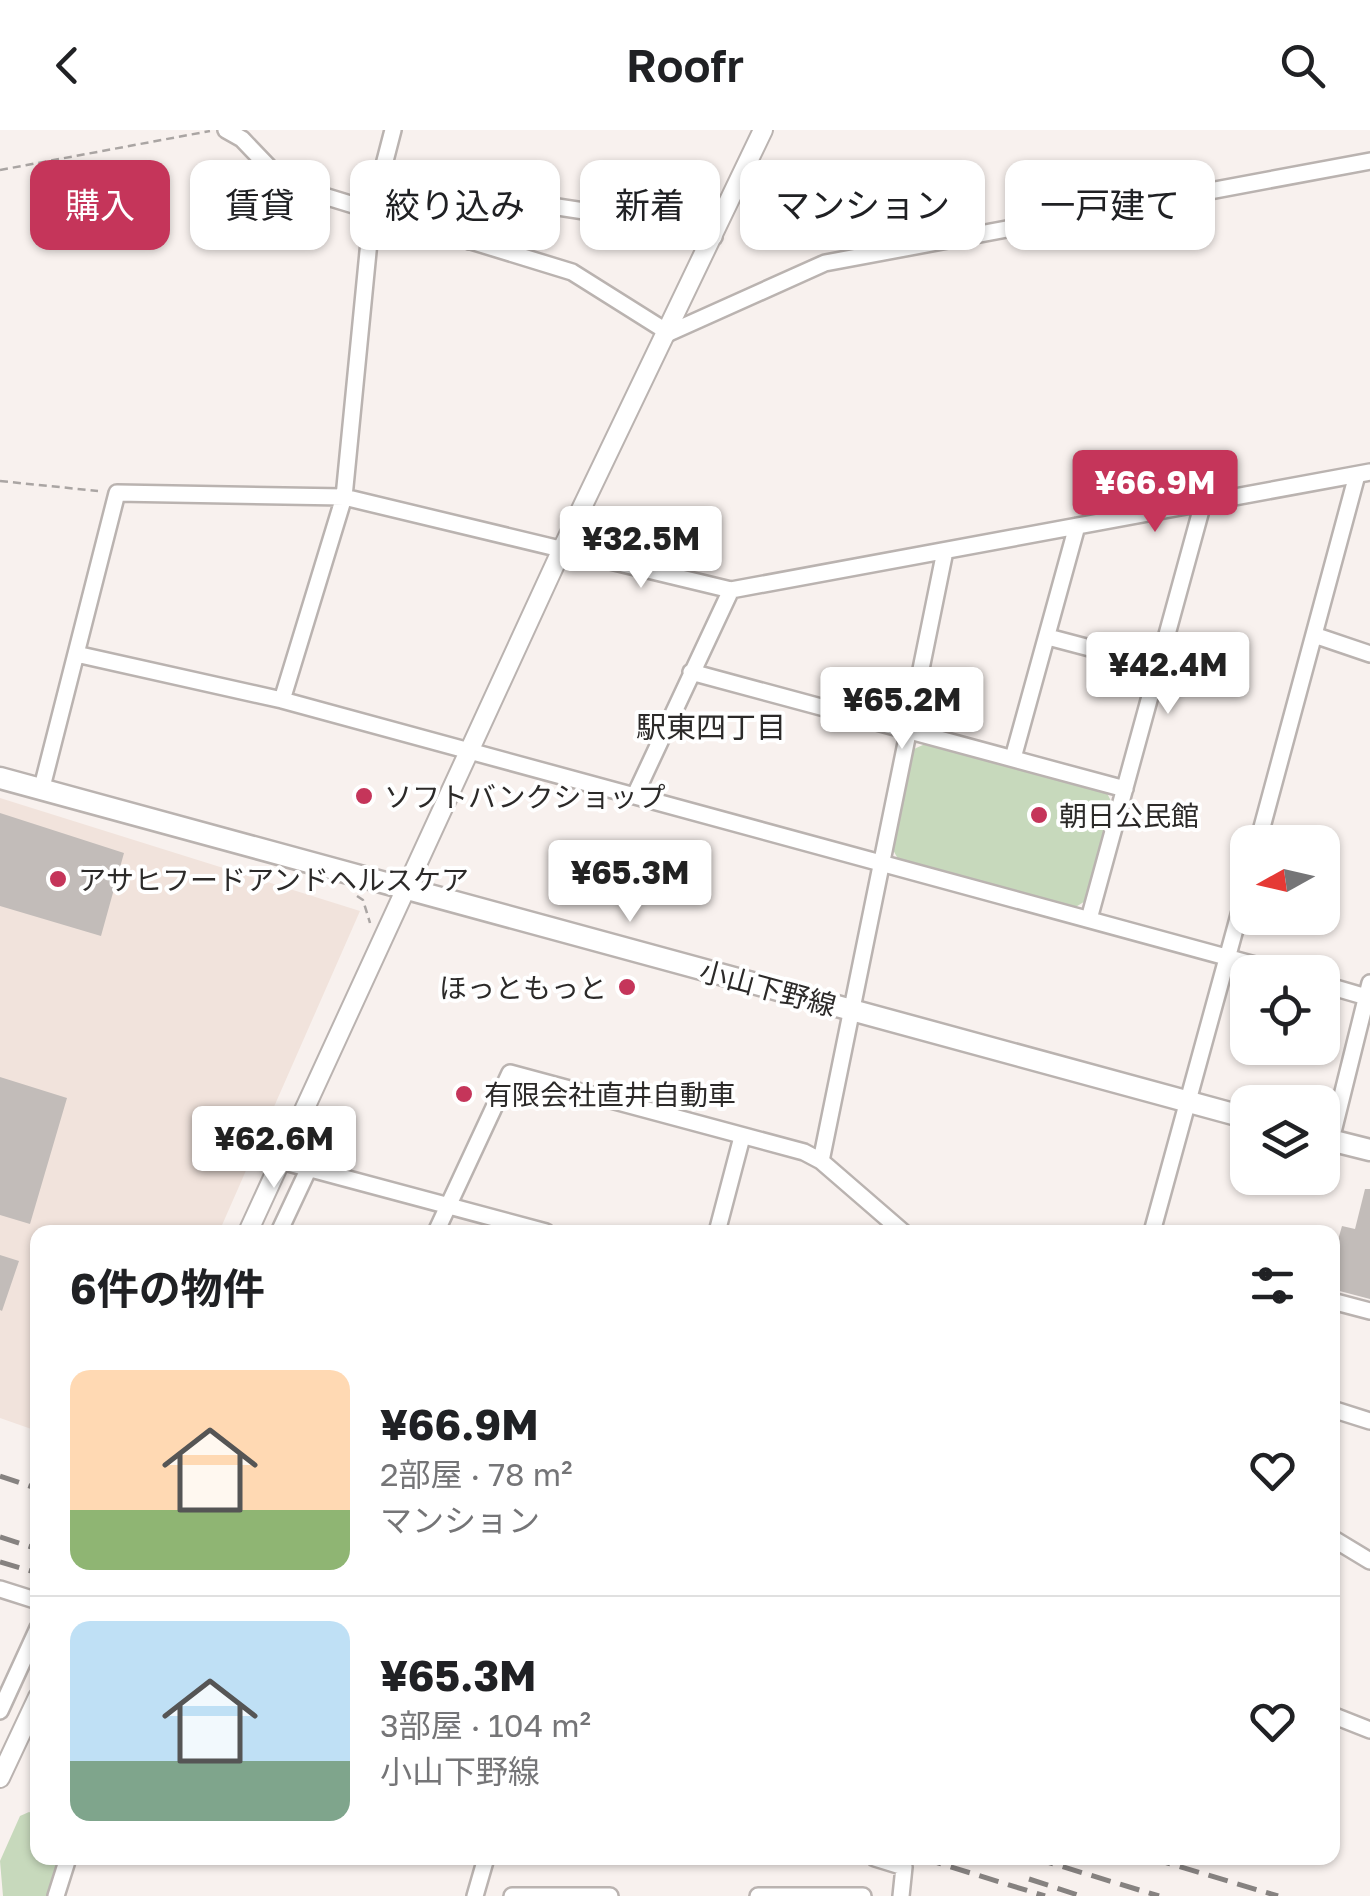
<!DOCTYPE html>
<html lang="ja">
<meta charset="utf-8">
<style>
body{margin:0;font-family:"Golos Text","Noto Sans JP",sans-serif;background:#f2f2f2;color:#202124;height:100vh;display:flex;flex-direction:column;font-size:38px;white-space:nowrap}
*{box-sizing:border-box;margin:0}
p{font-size:32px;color:#757577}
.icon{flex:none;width:55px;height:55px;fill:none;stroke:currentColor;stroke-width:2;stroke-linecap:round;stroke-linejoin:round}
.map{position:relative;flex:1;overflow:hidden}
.sheet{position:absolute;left:30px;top:1095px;width:1310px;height:640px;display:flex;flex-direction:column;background:#fff;border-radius:20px;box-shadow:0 2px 8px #0004}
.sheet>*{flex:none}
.guide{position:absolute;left:30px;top:30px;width:1310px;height:90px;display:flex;gap:20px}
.needle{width:65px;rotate:262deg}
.controls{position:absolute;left:1230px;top:695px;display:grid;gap:20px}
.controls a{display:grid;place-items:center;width:110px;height:110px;border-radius:20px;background:#fff;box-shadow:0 2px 8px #0004;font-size:50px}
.price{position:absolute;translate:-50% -85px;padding:0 22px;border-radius:10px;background:#fff;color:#222;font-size:32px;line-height:65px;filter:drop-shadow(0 2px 5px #0008)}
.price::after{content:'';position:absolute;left:50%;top:60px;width:30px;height:22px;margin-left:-15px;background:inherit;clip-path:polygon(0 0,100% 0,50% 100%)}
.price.selected{background:#c5355a;color:#fff}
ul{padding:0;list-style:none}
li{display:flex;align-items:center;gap:30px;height:250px;padding:0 40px}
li+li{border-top:2px solid #e0e0e0}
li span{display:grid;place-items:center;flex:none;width:280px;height:200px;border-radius:20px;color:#555}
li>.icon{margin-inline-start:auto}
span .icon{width:120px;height:120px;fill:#fffc;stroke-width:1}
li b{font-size:42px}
h2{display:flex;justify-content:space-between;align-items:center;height:120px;padding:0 40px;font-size:42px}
.pill{padding:0 35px;border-radius:20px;background:#fff;box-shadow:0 2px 8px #0004;font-size:35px;line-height:90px}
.pill.selected{background:#c5355a;color:#fff}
header{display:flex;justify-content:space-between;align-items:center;height:130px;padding:0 40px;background:#fff;font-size:45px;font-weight:600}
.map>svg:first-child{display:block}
.built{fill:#f1e3dc}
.green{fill:#c7d9bc}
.building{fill:#c2bcb9}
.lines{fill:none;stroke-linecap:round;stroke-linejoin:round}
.minor-casing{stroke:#bab3b0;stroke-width:20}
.tertiary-casing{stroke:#bab3b0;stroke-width:22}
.secondary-casing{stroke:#bab3b0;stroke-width:25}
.path{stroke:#aaa5a3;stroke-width:2.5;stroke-dasharray:8 5;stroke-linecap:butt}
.minor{stroke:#fff;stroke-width:15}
.tertiary{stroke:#fff;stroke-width:18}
.secondary{stroke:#fff;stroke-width:20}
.rail{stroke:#868280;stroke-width:5;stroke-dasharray:20 10;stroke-linecap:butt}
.poi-dot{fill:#c5355a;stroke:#fff;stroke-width:4}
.labels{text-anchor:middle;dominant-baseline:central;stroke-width:8;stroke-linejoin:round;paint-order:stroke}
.poi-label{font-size:28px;fill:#2c2a29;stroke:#fff;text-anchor:start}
.street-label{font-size:28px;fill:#2c2a29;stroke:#fff}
.neighbourhood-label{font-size:30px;fill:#2c2a29;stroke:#fff}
</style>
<header><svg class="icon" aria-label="back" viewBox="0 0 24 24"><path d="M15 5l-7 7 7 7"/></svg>Roofr<svg class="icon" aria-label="search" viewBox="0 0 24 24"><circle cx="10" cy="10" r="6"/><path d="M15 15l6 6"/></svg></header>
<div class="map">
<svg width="1370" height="1766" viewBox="0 0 1370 1766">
<rect width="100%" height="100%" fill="#f8f1ee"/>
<path class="built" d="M0,668L360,781L219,1102H38L37,1301L0,1288Z"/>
<path class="green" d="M925,614L1107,663L1112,673L1087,770L1074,778L898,729L892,718L914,619Z
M29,1682L37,1685L38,1728H63L52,1766H3L0,1731L20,1686Z"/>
<path class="building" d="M0,683L124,723L101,806L0,776Z
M0,947L67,968L30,1094L0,1085Z
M1365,1059H1370V1169L1332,1159V1131L1342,1096L1355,1099Z
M0,1125L19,1131L2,1181L0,1180Z"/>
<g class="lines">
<defs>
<path id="minor" d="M226,0L242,9L285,54L572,142L669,203L825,133L1370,31
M469,111L480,65L682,96L714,107
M1314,505L1370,524
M1048,507L1158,536
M76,524L282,570L1281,842
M691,542L1125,659
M282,570L344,367L372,81L393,0
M1013,628L1077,396
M41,661L117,363L344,367L731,460L1370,342
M635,665L731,460
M1258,712L1357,345
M1089,789L1203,373
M1322,854L1370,868
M1331,1010L1370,853
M281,1031L546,1102
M821,1031L945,421
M279,1102L309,1038
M436,1102L510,943L804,1022L821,1031L903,1102
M717,1102L742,1007
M1152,1102L1248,752
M1332,1171L1370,1181
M1332,1279L1370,1291
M1332,1408L1370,1431
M0,1459L38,1471
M0,1581L38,1498
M1332,1585L1370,1600
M875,1728L904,1737L901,1766
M56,1766L68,1728
M475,1766L486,1728
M512,1766H610
M758,1766H863"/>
<path id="tertiary" d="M248,1102L563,417L763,0
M0,1648L38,1567"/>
<path id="secondary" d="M0,648L1248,988
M1322,1008L1370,1020"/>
</defs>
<use href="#minor" class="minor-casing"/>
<use href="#tertiary" class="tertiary-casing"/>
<use href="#secondary" class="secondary-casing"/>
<path class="path" d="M0,40L210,1
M0,351L98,361
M357,766L363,770L370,793"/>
<use href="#minor" class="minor"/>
<use href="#tertiary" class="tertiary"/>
<use href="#secondary" class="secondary"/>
<path class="rail" d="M0,1346L38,1359
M0,1407L38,1419
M0,1432L38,1443
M922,1728L1045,1766
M1034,1728L1159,1766
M1151,1728L1278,1766
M1029,1749L1081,1766"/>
</g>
<g class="poi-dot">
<circle cx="364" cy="666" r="10"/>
<circle cx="1039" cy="685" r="10"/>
<circle cx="58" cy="749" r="10"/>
<circle cx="627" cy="857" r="10"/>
<circle cx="464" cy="964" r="10"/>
</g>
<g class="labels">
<g class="poi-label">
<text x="384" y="666">ソフトバンクショップ</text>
<text x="1059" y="685">朝日公民館</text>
<text x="78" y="749">アサヒフードアンドヘルスケア</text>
<text x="607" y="857" text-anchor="end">ほっともっと</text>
<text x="484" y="964">有限会社直井自動車</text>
</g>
<g class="street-label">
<text transform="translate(768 858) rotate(15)">小山下野線</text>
</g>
<g class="neighbourhood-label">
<text x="711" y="597">駅東四丁目</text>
</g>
</g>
</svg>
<div class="controls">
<a><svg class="needle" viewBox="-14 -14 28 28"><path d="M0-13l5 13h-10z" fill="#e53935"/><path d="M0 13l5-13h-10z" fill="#757577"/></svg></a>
<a><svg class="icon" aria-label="locate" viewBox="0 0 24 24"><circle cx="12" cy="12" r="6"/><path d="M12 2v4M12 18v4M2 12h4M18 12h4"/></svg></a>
<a><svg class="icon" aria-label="layers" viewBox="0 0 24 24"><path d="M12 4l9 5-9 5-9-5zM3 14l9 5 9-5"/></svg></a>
</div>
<b class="price selected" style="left:1155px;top:405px">¥66.9M</b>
<b class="price" style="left:641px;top:461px">¥32.5M</b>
<b class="price" style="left:1168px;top:587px">¥42.4M</b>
<b class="price" style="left:902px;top:622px">¥65.2M</b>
<b class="price" style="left:630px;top:795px">¥65.3M</b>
<b class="price" style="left:274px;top:1061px">¥62.6M</b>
<div class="guide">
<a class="pill selected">購入</a>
<a class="pill">賃貸</a>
<a class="pill">絞り込み</a>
<a class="pill">新着</a>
<a class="pill">マンション</a>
<a class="pill">一戸建て</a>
</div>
<section class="sheet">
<h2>6件の物件<svg class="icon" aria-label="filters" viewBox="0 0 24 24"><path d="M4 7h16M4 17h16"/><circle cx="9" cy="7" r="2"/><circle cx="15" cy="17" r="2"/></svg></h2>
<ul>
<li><span style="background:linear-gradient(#ffd9b3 70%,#8fb573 0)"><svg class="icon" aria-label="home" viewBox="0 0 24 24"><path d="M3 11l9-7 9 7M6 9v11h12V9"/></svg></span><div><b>¥66.9M</b><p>2部屋 · 78 m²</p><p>マンション</p></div><svg class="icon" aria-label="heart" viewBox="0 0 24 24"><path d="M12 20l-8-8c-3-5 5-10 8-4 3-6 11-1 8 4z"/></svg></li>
<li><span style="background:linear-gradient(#bfe0f5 70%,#7fa58c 0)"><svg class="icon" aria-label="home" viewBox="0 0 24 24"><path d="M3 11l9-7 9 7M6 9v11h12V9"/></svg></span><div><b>¥65.3M</b><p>3部屋 · 104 m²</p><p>小山下野線</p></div><svg class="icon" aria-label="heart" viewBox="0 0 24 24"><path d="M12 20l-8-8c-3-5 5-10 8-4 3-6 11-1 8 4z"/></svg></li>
</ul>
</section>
</div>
